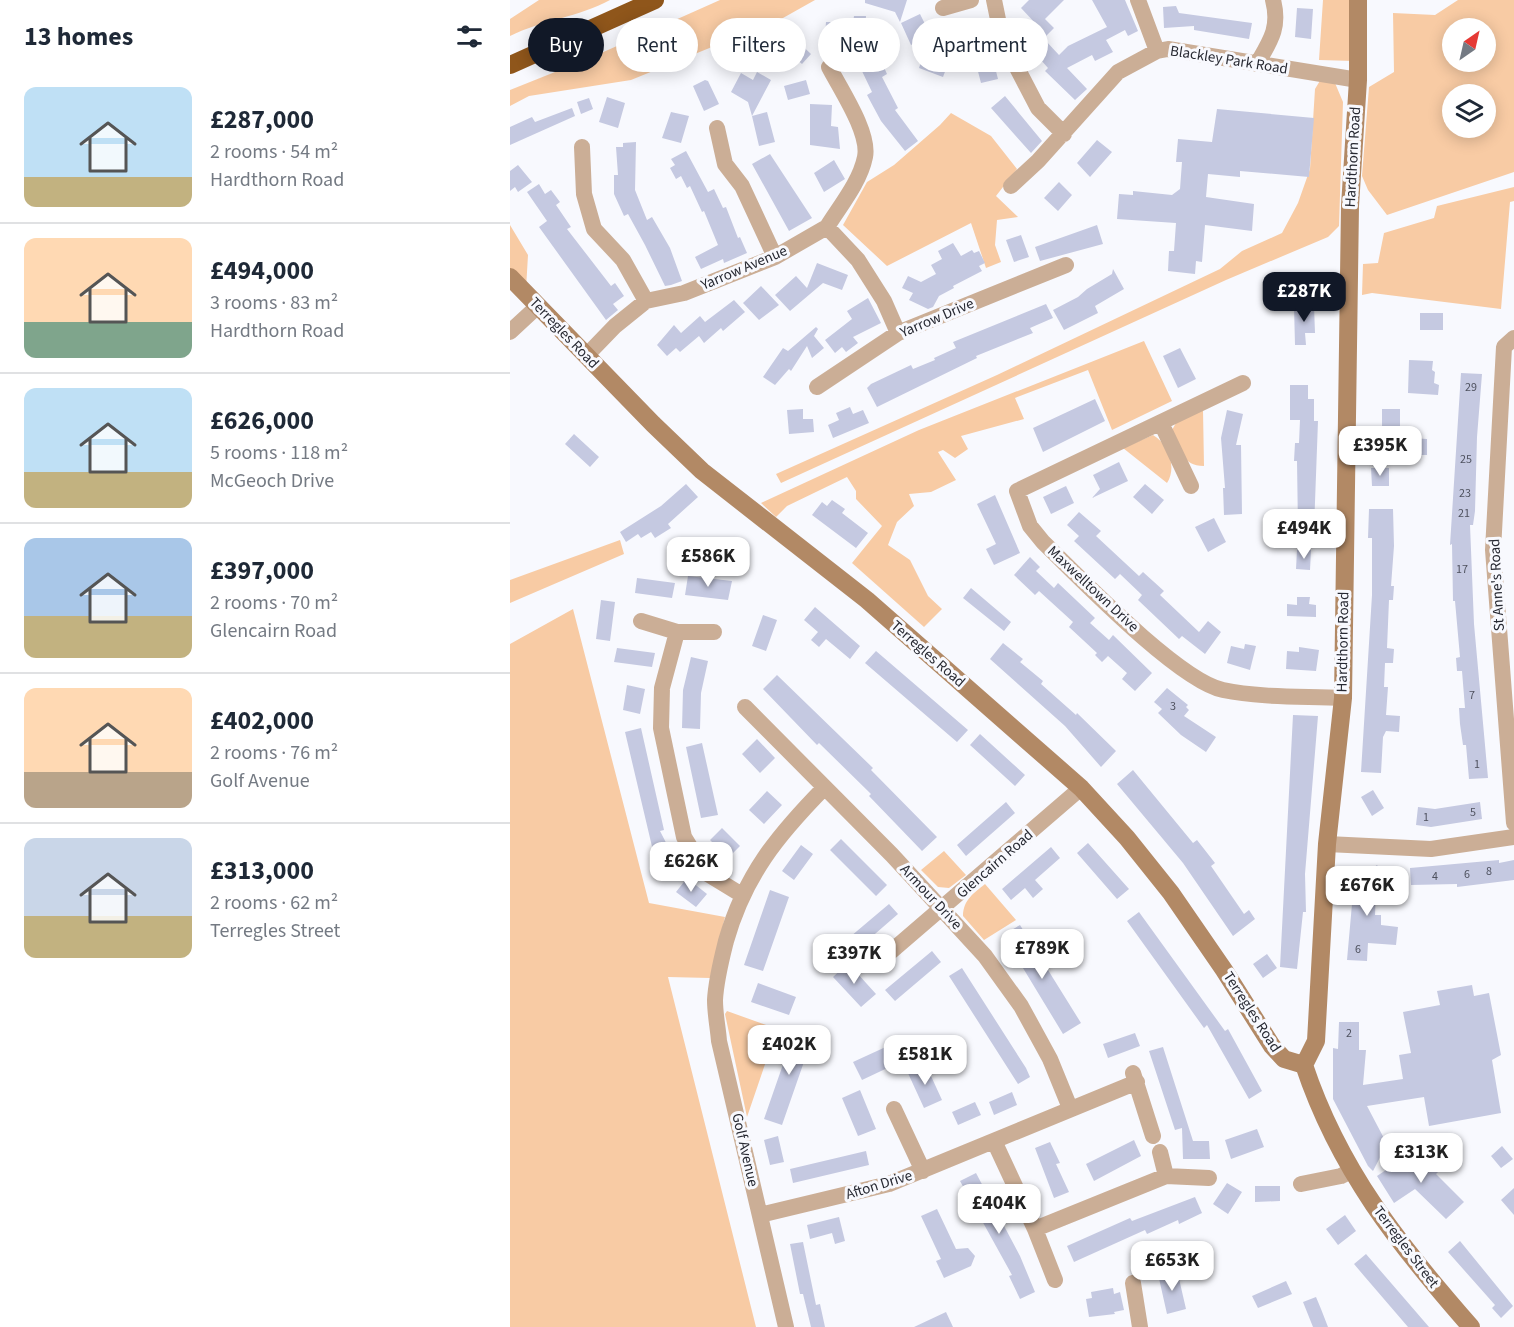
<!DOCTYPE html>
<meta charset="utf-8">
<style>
body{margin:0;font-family:"Source Sans 3",sans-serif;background:#f6f6f7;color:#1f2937;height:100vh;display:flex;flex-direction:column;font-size:22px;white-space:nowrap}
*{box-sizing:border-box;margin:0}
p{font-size:20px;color:#747a83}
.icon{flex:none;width:33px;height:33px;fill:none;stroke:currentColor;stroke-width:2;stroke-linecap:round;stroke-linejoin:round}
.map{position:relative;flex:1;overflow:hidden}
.side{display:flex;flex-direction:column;background:#fff;width:510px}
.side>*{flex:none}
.banner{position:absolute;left:18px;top:18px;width:570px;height:54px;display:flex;gap:12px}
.needle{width:39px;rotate:34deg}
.buttons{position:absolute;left:932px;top:18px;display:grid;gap:12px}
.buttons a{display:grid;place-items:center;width:54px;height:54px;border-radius:50%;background:#fff;box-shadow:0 3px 15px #0003;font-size:30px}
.price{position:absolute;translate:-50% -51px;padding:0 14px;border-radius:12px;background:#fff;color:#222;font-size:20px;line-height:39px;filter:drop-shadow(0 2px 3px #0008)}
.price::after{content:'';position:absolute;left:50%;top:36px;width:18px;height:14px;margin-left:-9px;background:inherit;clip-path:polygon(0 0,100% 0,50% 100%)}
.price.current{background:#111827;color:#fff}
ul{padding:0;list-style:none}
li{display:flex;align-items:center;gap:18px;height:150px;padding:0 24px}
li+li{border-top:2px solid #e0e1e3}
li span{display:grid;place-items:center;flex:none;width:168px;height:120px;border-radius:12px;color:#555}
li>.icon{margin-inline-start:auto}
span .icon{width:72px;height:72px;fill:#fffc;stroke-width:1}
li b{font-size:26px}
h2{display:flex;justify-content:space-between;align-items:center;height:72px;padding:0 24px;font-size:26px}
.chip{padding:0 21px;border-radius:27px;background:#fff;box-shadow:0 3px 15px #0003;font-size:21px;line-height:54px}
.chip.current{background:#111827;color:#fff}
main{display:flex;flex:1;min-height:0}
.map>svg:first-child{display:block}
.green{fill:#f8cba4;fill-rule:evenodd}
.building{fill:#c5c9e1}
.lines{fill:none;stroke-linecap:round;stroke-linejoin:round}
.street{stroke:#cbae96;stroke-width:16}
.secondary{stroke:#b28965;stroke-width:18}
.highway{stroke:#8f561b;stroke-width:18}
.labels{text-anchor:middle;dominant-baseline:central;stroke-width:6;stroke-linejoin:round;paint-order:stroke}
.number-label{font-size:12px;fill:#4e515e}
.street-label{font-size:15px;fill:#272932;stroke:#f8f9fe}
</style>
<main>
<section class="side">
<h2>13 homes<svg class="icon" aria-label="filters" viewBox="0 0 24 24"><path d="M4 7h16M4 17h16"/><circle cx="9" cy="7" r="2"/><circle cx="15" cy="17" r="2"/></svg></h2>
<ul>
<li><span style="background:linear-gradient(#bfe0f5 75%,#c2b280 0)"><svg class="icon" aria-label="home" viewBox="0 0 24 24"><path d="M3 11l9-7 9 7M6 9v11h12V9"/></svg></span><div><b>£287,000</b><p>2 rooms · 54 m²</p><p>Hardthorn Road</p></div></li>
<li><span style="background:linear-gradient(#ffd9b3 70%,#7fa58c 0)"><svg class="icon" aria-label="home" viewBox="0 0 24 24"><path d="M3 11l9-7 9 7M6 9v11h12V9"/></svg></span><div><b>£494,000</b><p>3 rooms · 83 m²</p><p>Hardthorn Road</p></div></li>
<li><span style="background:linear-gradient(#bfe0f5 70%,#c2b280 0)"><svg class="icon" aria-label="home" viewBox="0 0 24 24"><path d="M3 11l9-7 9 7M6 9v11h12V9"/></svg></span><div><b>£626,000</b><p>5 rooms · 118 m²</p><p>McGeoch Drive</p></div></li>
<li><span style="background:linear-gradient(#a9c7e8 65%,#c2b280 0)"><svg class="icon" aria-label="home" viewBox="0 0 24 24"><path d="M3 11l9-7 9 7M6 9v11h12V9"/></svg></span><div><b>£397,000</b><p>2 rooms · 70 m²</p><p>Glencairn Road</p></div></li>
<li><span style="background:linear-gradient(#ffd9b3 70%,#b9a48a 0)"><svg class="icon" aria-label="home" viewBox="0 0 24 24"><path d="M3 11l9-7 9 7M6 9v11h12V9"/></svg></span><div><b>£402,000</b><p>2 rooms · 76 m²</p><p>Golf Avenue</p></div></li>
<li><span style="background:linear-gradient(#c9d6e8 65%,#c2b280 0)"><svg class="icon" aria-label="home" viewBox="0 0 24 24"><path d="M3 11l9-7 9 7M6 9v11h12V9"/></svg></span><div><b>£313,000</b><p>2 rooms · 62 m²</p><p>Terregles Street</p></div></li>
</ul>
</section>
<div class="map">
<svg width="1004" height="1327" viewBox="0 0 1004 1327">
<rect width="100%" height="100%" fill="#f8f9fe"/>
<path class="green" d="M29,0H100C69,17 32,20 0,36V19Z
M210,0H305L273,18L121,80L19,96L0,106V90L80,58Z
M813,0H845L844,61L809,60Z
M948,0H1004V172L877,215L858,190L852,176L859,87L884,72L883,13L925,15ZM942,28H975V62H942ZM942,94H975V128H942Z
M811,79L825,83L833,102L829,226L818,237L716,280L271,483L266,474L487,375L710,269L732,251L772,233L788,203L800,169L805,89Z
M441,113L481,136L507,169L486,196L508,217L487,220L485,245L491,262L476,268L461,223L377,266L333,225L357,182L384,165L430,125Z
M1004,187V201L1000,202L991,309L862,293L852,295L853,264L868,263L874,233L924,218L927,206Z
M0,225L18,255L16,289L0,273Z
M634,341L662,401L602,430L578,370L505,398L514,419L451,436L458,449L445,458L433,450L428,452L446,480L421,492L399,494L404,506L387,522L378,545L400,560L418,596L432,609L414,627L342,563L372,526L346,499V491L337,477L277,506L266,517L251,503L409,430Z
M693,410L694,466C672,466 669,448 662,430L666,423Z
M643,435C659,444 667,468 657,483L613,448Z
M110,540L114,554L0,603V580Z
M63,609L139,903L215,917L200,978L158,977L246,1327H0V644Z
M434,851L456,875L439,888L428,887L411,870Z
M475,884L506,920L474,940L453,916C453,900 464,893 475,884Z
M217,1011L267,1029L237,1117L215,1014Z"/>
<path class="building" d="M355,0H397L390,22L385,12L355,3Z
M519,0H554L535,19L544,28L530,42L519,31L526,24L511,8Z
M582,0H615L628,31L618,36L615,30L596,40L603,52L585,61L582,55L557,68L577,89L565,100L535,71L538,68L523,51L535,40L549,55L558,46L597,27Z
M666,6L669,13L742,23L739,39L684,30V26L654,28L653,7Z
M787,8L803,9L801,39L785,37Z
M410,14L417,28L410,31L414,39L401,45L391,23Z
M344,16H356L354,45L324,43V37L315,36L316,22H343Z
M473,20L488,79L471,83L465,60L469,59L461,23Z
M284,38L301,54L292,64L274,48Z
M363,44L365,49L374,50L377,58L372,63L377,74L372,77L388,108L385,110L408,141L395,151L371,121L357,95L362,92L351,69L358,66L350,51Z
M415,50L439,61L433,77L409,68Z
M247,72L261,80L242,116L238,102L221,92L231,73L243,80Z
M195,80L198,81L209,104L194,111L183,86Z
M296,80L300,94L278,100L274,86Z
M495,96L532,141L521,153L481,108Z
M97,97L115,103L108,128L89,122Z
M79,98L83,109L71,114L67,102Z
M300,104L322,105L321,126L328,127L330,149L300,145Z
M62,108L65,116L0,145V127L22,117L25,122Z
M707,109L804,118L799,177L730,171V177L698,174L696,197L744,204L742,231L695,225L692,262L686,261L685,274L658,271L659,251H664L666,223L607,219L609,194L623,195V191L662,195L670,189L672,162H666L668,139L702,142Z
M161,112L179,116L171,143L152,138Z
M257,112L265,142L249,146L242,116Z
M587,140L602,152L580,177L567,163Z
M126,142L125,190L137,220L142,217L160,248L172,281L161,285L155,286L135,245L118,214L114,216L104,194V175H108L106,147H113V143Z
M176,151L198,192L204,189L213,208L216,207L228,238L230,237L237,253L214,263L213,259L191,269L185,257L208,245L194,211L192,212L180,186L177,188L171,176L166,179L160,168L165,165L161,159Z
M260,154L302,218L279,231L242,164Z
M324,160L335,179L314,192L304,173Z
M8,165L22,182L8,192L5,187L0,191V171Z
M549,182L562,195L548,211L534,198Z
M29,184L35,194L41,190L50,202L46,205L61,227L57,229L101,286L105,283L114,296L103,304L108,310L96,320L29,227L37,221L17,192Z
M587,225L593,244L530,261L525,247Z
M511,235L519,257L504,262L496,240Z
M443,243L451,256L462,250L464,253L469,251L475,263L469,266L472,271L443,286L444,288L429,296L423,307L418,309L399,300L403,293L392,288L398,276L411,282L426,274L421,265L432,259L428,251Z
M307,263L338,275L332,290L313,283L280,311L265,295L286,276L297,288Z
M603,269L614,289L585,306L588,313L554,330L543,310L568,297L577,289L602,274Z
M251,286L269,305L249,320L233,303Z
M358,298L371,323L343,337L348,343L336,352L332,347L325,353L315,340L342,319L337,311Z
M224,300L235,312L213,331L211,328L194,343L189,336L170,352L166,348L157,356L147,345L164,325L171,333L190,316L195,322Z
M536,304L543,318L520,328L523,333L466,356L467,358L367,407L357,388L361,384L401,365L403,369L425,360L424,358L446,348L443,342Z
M784,306H804L805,333H795L796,345H785Z
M910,313H933V330H910Z
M306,327L308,329L304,336L314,348L302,358L297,346L281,371L279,369L265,385L253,377L273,348L278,351Z
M670,348L686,379L668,388L653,356Z
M899,360L923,361L922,370L925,372L924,383L929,385L928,395L898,393Z
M951,373L972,374L967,437L965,511L963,525H960L964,624L978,778L959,779L956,745H953L950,724L949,708H955L952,671H947L946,658L950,657L945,601H943L942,544L940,545Z
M780,385H798V399H804V421H808L804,529L788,528L787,461H784L785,443H789L790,420H780Z
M585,399L595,421L533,452L523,428Z
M340,407L343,414L353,410L359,423L323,438L318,425L329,420L326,413Z
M293,409V419H303L304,432L279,434L277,410Z
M872,409H890V439H872Z
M717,410L733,414L726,445H731L732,514L714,515L713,488H715L711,438Z
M64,434L89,457L80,467L55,444Z
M900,438L917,439V455H899Z
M609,462L618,481L582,498L590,489L583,475Z
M861,468H879V486H862Z
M176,484L188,497L158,524L161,528L145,538L141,532L131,538L128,534L116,542L110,532L151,506Z
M635,484L654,500L642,514L623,497Z
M556,486L564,503L541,514L533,497Z
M485,495L510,553L484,565L476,549L486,544L467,504Z
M322,500L335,509L332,513L358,533L346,548L302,515L312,502L317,506Z
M859,509H883L884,546L881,586H884L883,600H879L877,648L884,649L883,663H875L874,687H878L876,715L890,716L889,732L876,731L873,737L871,773L851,772L862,595V538H858Z
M569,512L591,531L586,536L629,576L633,572L654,591L650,595L689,632L698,621L711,632L695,654L672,636L669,639L628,600L632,595L610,574L605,579L564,541L569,536L557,525Z
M704,518L716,542L698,552L685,527Z
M787,550H801L800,570L786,569Z
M520,557L530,567L526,571L544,588L548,583L585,618L580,623L599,640L603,635L642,673L625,691L612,679L617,673L598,656L592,662L585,655L587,653L559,627L563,622L529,591L525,595L504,575Z
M178,576L222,581L218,600L175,595Z
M127,578L165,583L162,598L125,593Z
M461,588L501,622L494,631L453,598Z
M787,597H800L799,604L806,605V617L777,616V604L787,605Z
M91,600L105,602L100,641L86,639Z
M305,607L350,646L340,659L316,639L309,647L301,640L308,632L294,620Z
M253,615L267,620L256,651L242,646Z
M493,643L513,659L510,662L533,681L531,684L566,715L567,713L606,751L591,767L555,726L480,659Z
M735,644L746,646L740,670L717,663L721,646L734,649Z
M789,647L809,650L806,671L776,669L777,651L789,652Z
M107,648L145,653L142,667L104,662Z
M366,651L458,730L447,742L355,663Z
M181,657L198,661L191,693L190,729L172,728L173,690Z
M267,675L363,768L361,770L427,837L412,851L359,796L361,794L309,743L307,745L253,689Z
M117,685L135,689L130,714L113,710Z
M657,688L678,705L676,707L679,710L674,716L706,737L696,752L671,735L648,713L652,709L644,702Z
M783,715L808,716L795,874L796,912H793L787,969L770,967Z
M131,728L154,830L150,831L168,866L153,874L144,855L115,732Z
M470,734L515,775L505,786L460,745Z
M247,739L265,758L250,773L232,754Z
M192,743L208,815L191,818L176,747Z
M623,770L683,843L687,840L705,863L701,866L734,914L739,910L745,919L723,936L673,863L607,784Z
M863,790L874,808L862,816L851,797Z
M257,791L272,805L254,824L239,810Z
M496,802L505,813L456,856L447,845Z
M970,802L972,819L921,827L906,825L908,807L925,809Z
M212,828L230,846L218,858L200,840Z
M331,839L377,885L366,896L320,850Z
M578,843L619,889L607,899L567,853Z
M291,845L303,854L284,880L272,871Z
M541,847L550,858L525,880L533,889L523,898L515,888L501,900L492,889Z
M989,860V863L1004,860V880L947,887V884L901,885L900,868Z
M867,865L877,880L866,888L865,915H871V925L888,927L886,945L858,943L857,961L837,960L843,893H840L841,883Z
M177,878L197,894L186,907L166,892Z
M260,890L279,897L253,971L234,965Z
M379,904L388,914L343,953L334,942Z
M629,912L715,1031L718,1029L752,1091L739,1099L697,1025L694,1028L617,921Z
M510,925L571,1023L553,1034L493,935Z
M422,951L431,962L385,1001L375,990Z
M757,954L767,968L753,978L743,964Z
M338,963L366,994L351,1007L323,977Z
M452,968L516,1068L520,1077L508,1084L439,976Z
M248,983L286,997L279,1015L241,1002Z
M962,985L964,996L979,993L991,1055L982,1060L991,1113L919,1126L914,1097L857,1106L877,1144L863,1171L858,1166L823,1099V1048L828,1049L829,1022H849V1050H856L853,1085L893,1079L889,1055L901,1053L893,1012L930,1005L927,991Z
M286,1027L304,1033L272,1125L254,1119Z
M625,1033L630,1046L598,1058L593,1044Z
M380,1045L388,1063L352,1080L343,1062Z
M653,1047L683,1141H699L700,1159H673L672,1128L665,1130L639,1051Z
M415,1063L432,1100L414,1108L397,1071Z
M350,1090L366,1129L348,1136L332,1098Z
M502,1092L507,1105L484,1115L479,1102Z
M465,1102L471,1115L448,1125L442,1112Z
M747,1129L754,1147L721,1159L715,1140Z
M268,1136L274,1162L260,1165L254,1140Z
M624,1140L631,1156L584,1181L576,1164Z
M540,1142L550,1163L546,1164L559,1192L544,1198L525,1148Z
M992,1146L1003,1159L991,1168L981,1156Z
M922,1150L932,1163L926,1168L929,1171L926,1174L954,1202L936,1219L905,1189L884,1203L867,1176L891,1160L897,1168Z
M356,1151L359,1165L283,1183L280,1169Z
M466,1173L510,1256L525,1292L510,1299L499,1276L502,1275L450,1181Z
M717,1183L732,1192L718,1214L703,1204Z
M745,1186H770V1201L745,1202Z
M1004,1188V1215L991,1200Z
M685,1197L692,1213L669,1224L668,1220L637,1234L635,1230L564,1262L557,1246L620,1218L622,1221Z
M427,1209L446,1249L458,1248L465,1256L461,1266L434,1278L426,1261L431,1259L411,1216Z
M835,1215L846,1231L828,1245L816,1229Z
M329,1217L335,1241L325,1244L322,1233L300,1239L297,1225Z
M950,1241L1003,1306L991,1318L982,1308L985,1305L938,1252Z
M293,1242L306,1305L310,1304L315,1327H301L293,1294H290L280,1244Z
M856,1254L875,1276L919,1327H898L855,1277L844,1264Z
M667,1270L676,1309L657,1314L648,1274Z
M776,1281L782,1294L748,1308L742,1296Z
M603,1288L604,1294L610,1292L614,1310L604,1312L605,1314L579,1317L576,1299L582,1298L581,1292Z
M806,1297L811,1309L818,1327H803L793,1302Z
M436,1312L443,1327H404Z"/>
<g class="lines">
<path class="street" d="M484,0L492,39L528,108L554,134
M628,0L647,51
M433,8L461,0
M747,64C761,40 770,27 763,0
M207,128L215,164L232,186L265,257
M72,147L74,194L84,229L113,260L136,301
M501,186L528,161L608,72L647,51L658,49L848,80
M317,227C330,206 350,182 355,157C360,133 331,90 319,67
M0,332L28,306
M1004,338L994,347L983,550L1004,823
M76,356L105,326L136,301L174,293L265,257L317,227L348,260L374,301L388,333
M733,383L507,491L520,526L533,542C569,577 669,681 713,690C752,698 794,696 833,698
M307,387L388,333L556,265
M651,423L681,486
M131,621L167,632H204
M167,632L152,688L151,728L174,837L196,873L232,895
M235,707L382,855L475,956L511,1006L540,1059L560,1108
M817,844L921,849L1004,837
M370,961L571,788
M623,1073L643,1136
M384,1109L413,1171
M484,1141L525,1229L545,1280
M656,1176L699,1178
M791,1184L831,1176L841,1171
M250,1215L379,1184L627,1082
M525,1229L656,1176L650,1152
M623,1283L630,1327
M276,1327L209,1041C208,1028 205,1014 205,1000C206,980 211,961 216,941C235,875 267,836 314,788"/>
<path class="secondary" d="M0,277L143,424L192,471L357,600L571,788L617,838L661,893L714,970L762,1046L774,1059L794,1065
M794,1065L806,1041L817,844L833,698L840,206L848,80V0
M794,1065C829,1170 889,1245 961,1327"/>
<path class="highway" d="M0,65L145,0"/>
</g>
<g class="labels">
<g class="number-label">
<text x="961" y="387">29</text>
<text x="956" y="459">25</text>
<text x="955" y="493">23</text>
<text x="954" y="513">21</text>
<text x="952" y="569">17</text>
<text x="962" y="695">7</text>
<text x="663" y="706">3</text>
<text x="967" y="764">1</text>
<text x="963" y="812">5</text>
<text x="916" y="817">1</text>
<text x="979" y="871">8</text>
<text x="957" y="874">6</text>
<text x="925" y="876">4</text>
<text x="848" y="949">6</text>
<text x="839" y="1033">2</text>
</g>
<g class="street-label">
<text transform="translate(719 60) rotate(9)">Blackley Park Road</text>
<text transform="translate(843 157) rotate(-87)">Hardthorn Road</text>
<text transform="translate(234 268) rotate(-23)">Yarrow Avenue</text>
<text transform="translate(427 318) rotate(-23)">Yarrow Drive</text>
<text transform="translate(54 333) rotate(46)">Terregles Road</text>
<text transform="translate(987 585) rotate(-93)">St Anne's Road</text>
<text transform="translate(583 589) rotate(43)">Maxwelltown Drive</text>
<text transform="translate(833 642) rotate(-89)">Hardthorn Road</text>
<text transform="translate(418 654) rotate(41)">Terregles Road</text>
<text transform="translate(485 864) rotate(-41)">Glencairn Road</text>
<text transform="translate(421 897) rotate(47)">Armour Drive</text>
<text transform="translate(742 1012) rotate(57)">Terregles Road</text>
<text transform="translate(235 1150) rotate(77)">Golf Avenue</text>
<text transform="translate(369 1185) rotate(-17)">Afton Drive</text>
<text transform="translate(896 1247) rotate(53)">Terregles Street</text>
</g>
</g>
</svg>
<div class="buttons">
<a><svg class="needle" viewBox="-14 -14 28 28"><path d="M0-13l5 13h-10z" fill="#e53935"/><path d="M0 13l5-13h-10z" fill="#747a83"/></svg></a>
<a><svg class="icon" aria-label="layers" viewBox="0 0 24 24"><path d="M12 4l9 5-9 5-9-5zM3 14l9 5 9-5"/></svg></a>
</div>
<b class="price current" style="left:794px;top:323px">£287K</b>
<b class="price" style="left:870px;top:477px">£395K</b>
<b class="price" style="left:794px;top:560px">£494K</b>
<b class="price" style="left:198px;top:588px">£586K</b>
<b class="price" style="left:181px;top:893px">£626K</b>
<b class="price" style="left:857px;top:917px">£676K</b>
<b class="price" style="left:532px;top:980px">£789K</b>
<b class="price" style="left:344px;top:985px">£397K</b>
<b class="price" style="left:279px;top:1076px">£402K</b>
<b class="price" style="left:415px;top:1086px">£581K</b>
<b class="price" style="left:911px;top:1184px">£313K</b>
<b class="price" style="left:489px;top:1235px">£404K</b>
<b class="price" style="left:662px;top:1292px">£653K</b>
<div class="banner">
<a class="chip current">Buy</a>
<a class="chip">Rent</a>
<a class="chip">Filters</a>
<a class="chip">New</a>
<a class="chip">Apartment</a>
</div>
</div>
</main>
